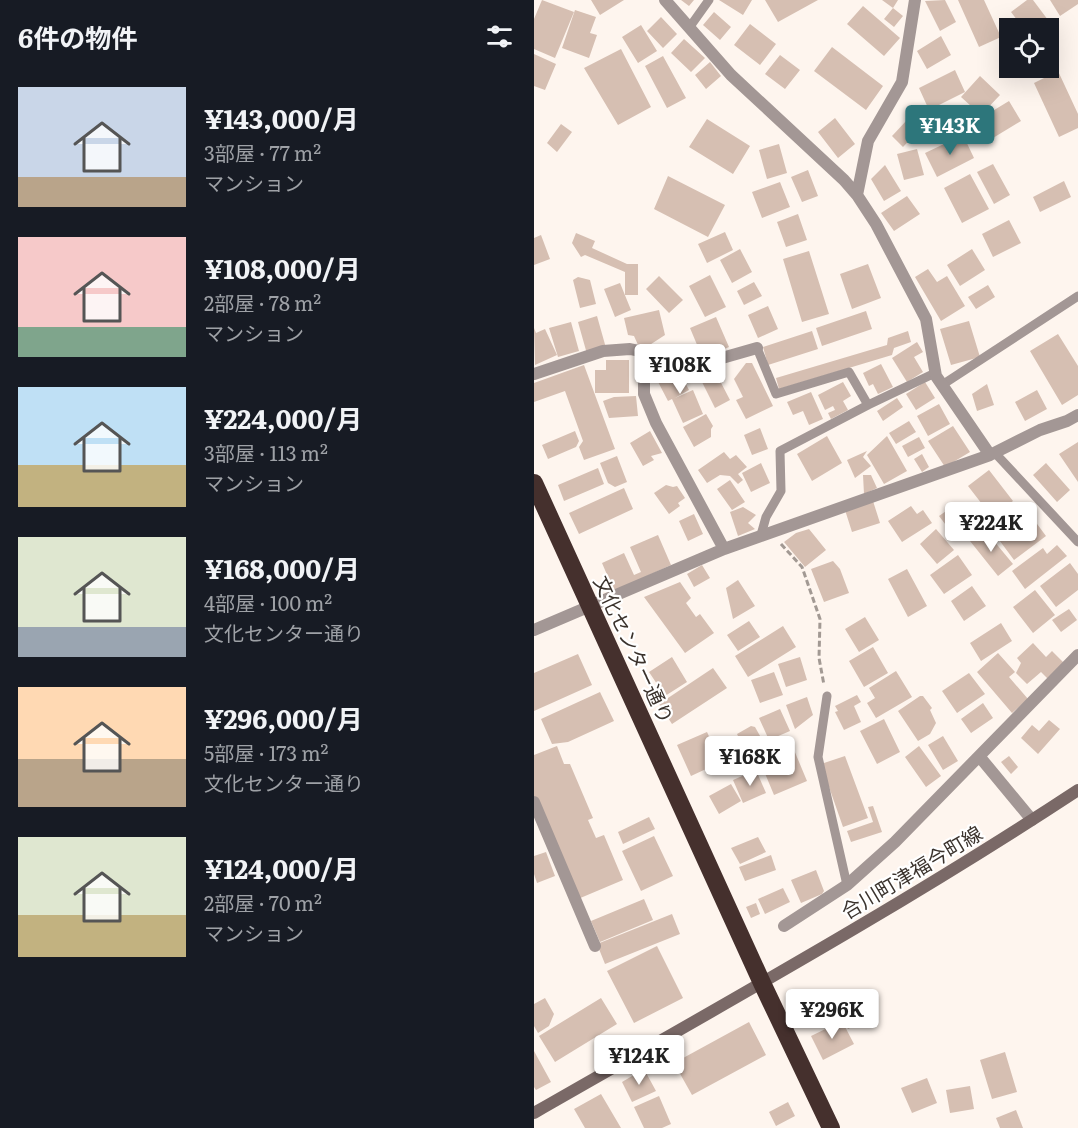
<!DOCTYPE html>
<html lang="ja">
<meta charset="utf-8">
<style>
body{margin:0;font-family:Literata,"Noto Sans JP",serif;background:#242831;color:#f1f3f6;height:100vh;display:flex;flex-direction:column;font-size:22px;white-space:nowrap}
*{box-sizing:border-box;margin:0}
p{font-size:20px;color:#9ea1a6}
.icon{flex:none;width:33px;height:33px;fill:none;stroke:currentColor;stroke-width:2;stroke-linecap:round;stroke-linejoin:round}
.map{position:relative;flex:1;overflow:hidden}
.details{display:flex;flex-direction:column;background:#171b24;width:534px}
.details>*{flex:none}
.tools{position:absolute;left:465px;top:18px;display:grid;gap:12px}
.tools a{display:grid;place-items:center;width:60px;height:60px;border-radius:0px;background:#171b24;box-shadow:0 6px 24px #0002;font-size:30px}
.price{position:absolute;translate:-50% -51px;padding:0 14px;border-radius:6px;background:#fff;color:#222;font-size:20px;line-height:39px;filter:drop-shadow(0 2px 3px #0008)}
.price::after{content:'';position:absolute;left:50%;top:36px;width:18px;height:14px;margin-left:-9px;background:inherit;clip-path:polygon(0 0,100% 0,50% 100%)}
.price.selected{background:#2d767b;color:#fff}
ul{padding:0;list-style:none}
li{display:flex;align-items:center;gap:18px;height:150px;padding:0 18px}
li span{display:grid;place-items:center;flex:none;width:168px;height:120px;border-radius:0px;color:#555}
li>.icon{margin-inline-start:auto}
span .icon{width:72px;height:72px;fill:#fffc;stroke-width:1}
li b{font-size:26px}
h2{display:flex;justify-content:space-between;align-items:center;height:72px;padding:0 18px;font-size:26px}
main{display:flex;flex:1;min-height:0}
.map>svg:first-child{display:block}
.building{fill:#d6bfb2}
.lines{fill:none;stroke-linecap:round;stroke-linejoin:round}
.path{stroke:#a29993;stroke-width:3;stroke-dasharray:6 3;stroke-linecap:butt}
.lane{stroke:#a39795;stroke-width:9}
.street{stroke:#a39795;stroke-width:12}
.secondary{stroke:#7a6967;stroke-width:12}
.highway{stroke:#45302d;stroke-width:18}
.labels{text-anchor:middle;dominant-baseline:central;stroke-width:4.5;stroke-linejoin:round;paint-order:stroke}
.street-label{font-size:20px;fill:#3b332d;stroke:#fff}
</style>
<main>
<section class="details">
<h2>6件の物件<svg class="icon" aria-label="filters" viewBox="0 0 24 24"><path d="M4 7h16M4 17h16"/><circle cx="9" cy="7" r="2"/><circle cx="15" cy="17" r="2"/></svg></h2>
<ul>
<li><span style="background:linear-gradient(#c9d6e8 75%,#b9a48a 0)"><svg class="icon" aria-label="home" viewBox="0 0 24 24"><path d="M3 11l9-7 9 7M6 9v11h12V9"/></svg></span><div><b>¥143,000/月</b><p>3部屋 · 77 m²</p><p>マンション</p></div></li>
<li><span style="background:linear-gradient(#f6c9c9 75%,#7fa58c 0)"><svg class="icon" aria-label="home" viewBox="0 0 24 24"><path d="M3 11l9-7 9 7M6 9v11h12V9"/></svg></span><div><b>¥108,000/月</b><p>2部屋 · 78 m²</p><p>マンション</p></div></li>
<li><span style="background:linear-gradient(#bfe0f5 65%,#c2b280 0)"><svg class="icon" aria-label="home" viewBox="0 0 24 24"><path d="M3 11l9-7 9 7M6 9v11h12V9"/></svg></span><div><b>¥224,000/月</b><p>3部屋 · 113 m²</p><p>マンション</p></div></li>
<li><span style="background:linear-gradient(#dfe7d0 75%,#9aa5b1 0)"><svg class="icon" aria-label="home" viewBox="0 0 24 24"><path d="M3 11l9-7 9 7M6 9v11h12V9"/></svg></span><div><b>¥168,000/月</b><p>4部屋 · 100 m²</p><p>文化センター通り</p></div></li>
<li><span style="background:linear-gradient(#ffd9b3 60%,#b9a48a 0)"><svg class="icon" aria-label="home" viewBox="0 0 24 24"><path d="M3 11l9-7 9 7M6 9v11h12V9"/></svg></span><div><b>¥296,000/月</b><p>5部屋 · 173 m²</p><p>文化センター通り</p></div></li>
<li><span style="background:linear-gradient(#dfe7d0 65%,#c2b280 0)"><svg class="icon" aria-label="home" viewBox="0 0 24 24"><path d="M3 11l9-7 9 7M6 9v11h12V9"/></svg></span><div><b>¥124,000/月</b><p>2部屋 · 70 m²</p><p>マンション</p></div></li>
</ul>
</section>
<div class="map">
<svg width="544" height="1128" viewBox="0 0 544 1128">
<rect width="100%" height="100%" fill="#fef5ee"/>
<path class="building" d="M8,0L40,12L21,58L0,49V19Z
M57,0H90L66,15Z
M147,0H160L155,6Z
M185,0H218L209,15Z
M231,0H284L244,22Z
M348,0H364L359,8Z
M411,0L422,22L406,31L391,1Z
M424,0H450L467,37L445,47Z
M493,0H499L514,20L502,28H489L477,12Z
M516,0H544V4L526,16Z
M329,6L366,38L350,56L313,24Z
M359,8L369,16L360,27L350,19Z
M41,10L62,17L56,33L63,35L55,58L28,48Z
M180,12L197,27L186,40L169,25Z
M127,17L143,34L129,48L113,31Z
M216,24L242,44L226,65L200,45Z
M107,25L123,51L104,63L88,37Z
M407,36L417,55L393,69L383,51Z
M150,39L171,58L157,72L137,53Z
M298,47L349,86L332,110L280,71Z
M87,49L117,107L84,125L50,68Z
M0,54L22,64L11,90L0,86Z
M246,55L266,70L251,89L231,74Z
M129,56L152,98L133,108L111,66Z
M176,62L187,76L172,89L161,75Z
M421,70L431,92L395,110L385,88Z
M524,71L544,114V128L525,137L500,83Z
M446,76L466,95L447,115L427,97Z
M475,101L487,121L454,141L442,121Z
M301,118L321,144L304,158L284,132Z
M173,119L216,146L199,174L155,147Z
M373,120L384,131L369,147L358,136Z
M27,124L38,132L23,152L13,143Z
M429,135L440,158L403,177L391,153Z
M245,144L253,173L233,179L225,150Z
M383,149L390,175L370,180L363,154Z
M459,164L476,195L460,204L443,172Z
M351,165L367,191L350,201L337,179Z
M274,170L284,196L268,202L257,177Z
M436,174L455,209L428,223L410,188Z
M134,176L191,205L174,237L120,209Z
M530,181L537,197L506,212L499,197Z
M246,182L256,207L228,218L218,192Z
M373,196L386,214L360,231L347,213Z
M264,214L273,240L252,247L243,222Z
M475,220L487,243L459,257L448,234Z
M191,232L199,250L173,263L164,244Z
M42,233L61,241L58,248L93,264H104V295H91V272L51,255L47,257L38,243Z
M7,235L16,259L0,265V238Z
M206,249L218,272L198,283L186,260Z
M438,249L451,270L426,286L413,265Z
M275,251L295,314L268,322L249,259Z
M334,264L347,298L318,309L306,274Z
M394,269L403,282L413,276L431,306L407,321L381,277Z
M176,275L192,307L171,317L155,286Z
M125,276L149,300L135,313L112,289Z
M44,277L56,280L62,304L46,308L39,280Z
M220,282L228,296L210,305L203,291Z
M86,283L97,310L81,317L70,289Z
M454,285L461,297L442,309L434,297Z
M234,306L244,329L224,338L214,315Z
M125,310L131,335L111,348L105,347L100,336L94,335L90,318Z
M332,311L338,329L288,346L282,328Z
M63,316L72,348L53,354L44,322Z
M182,317L195,347L169,359L156,328Z
M435,321L446,357L417,365L406,329Z
M37,322L45,351L24,357L15,328Z
M0,328L2,333L11,329L23,355L1,365Z
M278,331L284,349L234,365L229,347Z
M374,331L377,342L360,348L358,355L245,389L242,378L353,345L354,338Z
M524,334L544,366V395L528,405L496,351Z
M383,342L389,352L380,357L389,372L373,382L358,358Z
M72,360H95V393H61V370H72Z
M212,363H218L239,406L212,419L202,400L209,397L200,379Z
M347,364L359,387L344,394L339,384L335,386L329,373Z
M50,365L81,449L50,460L45,447L49,441L31,391L0,402V383Z
M143,367L155,390L141,398L159,390L169,414L149,423L138,399L134,401L122,378Z
M183,375L196,400L181,408L168,382Z
M309,382L317,396L309,401L314,410L297,419L294,413L301,410L299,406L291,410L284,395Z
M391,382L401,398L382,410L372,394Z
M453,384L460,405L443,411L438,394Z
M503,390L513,409L491,421L481,402Z
M277,392L289,419L275,425L269,411L259,415L253,402Z
M102,396L104,416L75,418L69,401L80,397Z
M363,398L369,407L349,421L343,411Z
M405,404L416,424L394,436L383,416Z
M172,414L179,426L177,429V437L160,447L149,427Z
M375,421L382,432L362,444L355,433Z
M419,426L436,452L411,467L394,441Z
M226,428L234,449L218,455L210,435Z
M41,431L45,441L42,447L14,459L8,445Z
M116,431L128,453L117,456L120,460L109,466L96,443Z
M293,436L308,463L278,481L263,454Z
M353,436L373,471L350,484L333,455Z
M385,437L391,448L374,457L368,446Z
M544,442V482L525,454Z
M333,451L329,457L337,466L321,478L313,460Z
M190,452L196,459L202,455L213,467L204,474L209,480L204,484L196,476L186,475L173,483L164,470Z
M388,454L395,467L388,472L380,459Z
M83,456L93,482L81,487L74,483L66,463Z
M227,463L236,483L217,492L208,473Z
M512,463L536,490L523,502L499,475Z
M64,468L70,484L30,501L24,485Z
M455,470L479,501L458,517L434,486Z
M329,475H337L343,488L330,494Z
M196,480L211,502L198,510L183,489Z
M132,485L139,487L143,486L151,498L144,503L146,506L135,514L120,493Z
M90,488L99,509L45,534L35,513Z
M339,501L346,523L318,532L311,510Z
M489,505L512,536L480,560L457,529Z
M377,506L383,514L389,510L398,523L368,542L354,521Z
M432,506L446,525L424,541L405,516L415,509L419,515Z
M209,507L222,515L214,523L221,529L204,536L196,512Z
M160,514L169,534L154,541L145,521Z
M275,529L292,550L271,567L250,542L262,533Z
M402,529L420,550L403,564L386,544Z
M450,529L479,564L464,576L436,541Z
M124,535L137,565L80,591L68,563L90,553L100,575L107,572L96,547Z
M523,545L533,556L491,589L478,571L509,548L513,554Z
M424,555L438,575L410,594L396,575Z
M299,561L306,569L315,593L290,602L277,569Z
M536,563L544,574V590L522,607L506,586Z
M168,565L176,578L160,587L153,574Z
M373,569L393,606L374,617L354,579Z
M204,580L221,606L199,619L192,588Z
M146,582L157,598L152,603L162,617L166,614L180,633L151,653L110,597Z
M438,586L452,606L430,621L417,601Z
M501,590L521,615L499,633L479,607Z
M535,609L543,620L527,632L518,620Z
M331,617L345,640L325,652L311,629Z
M215,621L226,637L204,651L193,635Z
M467,623L478,641L447,661L436,643Z
M249,626L262,647L214,677L201,656Z
M499,643L512,657L518,651L531,664L515,680L507,672L493,684L482,673L487,663L483,658Z
M339,647L354,673L330,687L315,661Z
M464,653L481,672L475,677L494,699L478,713L443,672Z
M44,654L58,685L0,711V673Z
M138,657L153,682L131,696L115,672Z
M266,657L273,680L252,687L244,664Z
M179,668L193,688L138,724L125,704Z
M362,671L378,697L342,718L333,703L341,698L335,688Z
M240,672L249,695L226,703L217,680Z
M435,673L451,694L423,713L408,691Z
M66,692L80,721L34,742L18,744L7,719Z
M323,695L327,702L320,706L327,722L310,730L301,712L304,711L301,706Z
M386,696H389L398,708L396,710L402,723L396,734L384,741L364,711Z
M273,697L279,715L261,729L252,705Z
M449,703L459,718L437,733L427,719Z
M246,709L256,731L235,740L225,718Z
M350,719L366,752L343,764L326,731Z
M515,720L526,729L504,754L487,738L498,725L505,731Z
M217,726L221,727L230,743L212,752L203,734Z
M173,732L187,762L157,776L143,745Z
M409,736L424,761L409,770L394,745Z
M203,737L210,753L191,761L184,746Z
M255,738L273,781L240,795L222,752Z
M23,746L30,764H36L59,818L54,820L62,838L70,835L89,880L44,899L0,796V755Z
M385,746L407,776L392,787L371,757Z
M311,756L334,818L309,827L287,764Z
M475,756L484,767L477,774L467,762Z
M222,770L232,793L209,803L199,780Z
M197,784L207,801L185,814L175,796Z
M339,806L348,832L317,842L313,831L339,822L334,807Z
M115,817L121,829L89,844L84,832Z
M120,836L139,876L107,891L88,851Z
M224,837L232,852L206,864L197,848Z
M12,852L21,876L3,883L0,874V856Z
M237,855L242,870L211,881L205,867Z
M282,870L290,891L288,894L267,903L257,880Z
M249,888L256,902L231,914L224,899Z
M110,899L119,920L66,942L57,921Z
M222,903L226,914L217,918L212,907Z
M138,914L146,934L71,964L63,944Z
M123,946L149,998L100,1023L73,971Z
M11,998L20,1014L15,1026L4,1033L0,1026V1004Z
M67,998L83,1024L21,1062L5,1036Z
M332,1007L337,1018L314,1029L309,1017Z
M308,1021L320,1044L289,1060L277,1036Z
M215,1022L232,1055L158,1095L140,1063Z
M0,1051L17,1082L2,1090L0,1087Z
M471,1052L483,1092L458,1099L446,1060Z
M110,1069L122,1091L98,1102L88,1082Z
M393,1078L403,1103L378,1113L367,1088Z
M436,1086L440,1109L416,1113L412,1090Z
M67,1094L87,1128H51L40,1109Z
M125,1096L137,1124L128,1128H110L100,1107Z
M254,1102L261,1116L242,1126L235,1112Z
M482,1110L489,1128H466L462,1118Z"/>
<g class="lines">
<path class="path" d="M247,544L268,567L286,619L285,658L290,685"/>
<path class="lane" d="M155,28L175,0
M223,348L242,394L315,372L334,405
M408,385L544,296
M461,453L544,542
M227,535L232,517L247,491L246,451L334,405L401,373
M293,696L284,757L313,885"/>
<path class="street" d="M131,0L197,75L310,180L323,195L342,224L392,319L402,376L456,455
M323,195L334,141L368,82L381,0
M130,356L110,373V394L122,423L190,549
M0,374L69,351L96,349L167,364L223,348
M0,630L190,549L456,455L506,430L533,421L544,415
M445,756L498,820
M0,802L61,946
M250,926L313,885L361,842L544,655"/>
<path class="secondary" d="M0,1113C183,1008 368,906 544,790"/>
<path class="highway" d="M0,483L228,983L297,1128"/>
</g>
<g class="labels">
<g class="street-label">
<text transform="translate(101 649) rotate(65)">文化センター通り</text>
<text transform="translate(377 871) rotate(-31)">合川町津福今町線</text>
</g>
</g>
</svg>
<div class="tools">
<a><svg class="icon" aria-label="locate" viewBox="0 0 24 24"><circle cx="12" cy="12" r="6"/><path d="M12 2v4M12 18v4M2 12h4M18 12h4"/></svg></a>
</div>
<b class="price selected" style="left:416px;top:156px">¥143K</b>
<b class="price" style="left:146px;top:395px">¥108K</b>
<b class="price" style="left:457px;top:553px">¥224K</b>
<b class="price" style="left:216px;top:787px">¥168K</b>
<b class="price" style="left:298px;top:1040px">¥296K</b>
<b class="price" style="left:105px;top:1086px">¥124K</b>
</div>
</main>
